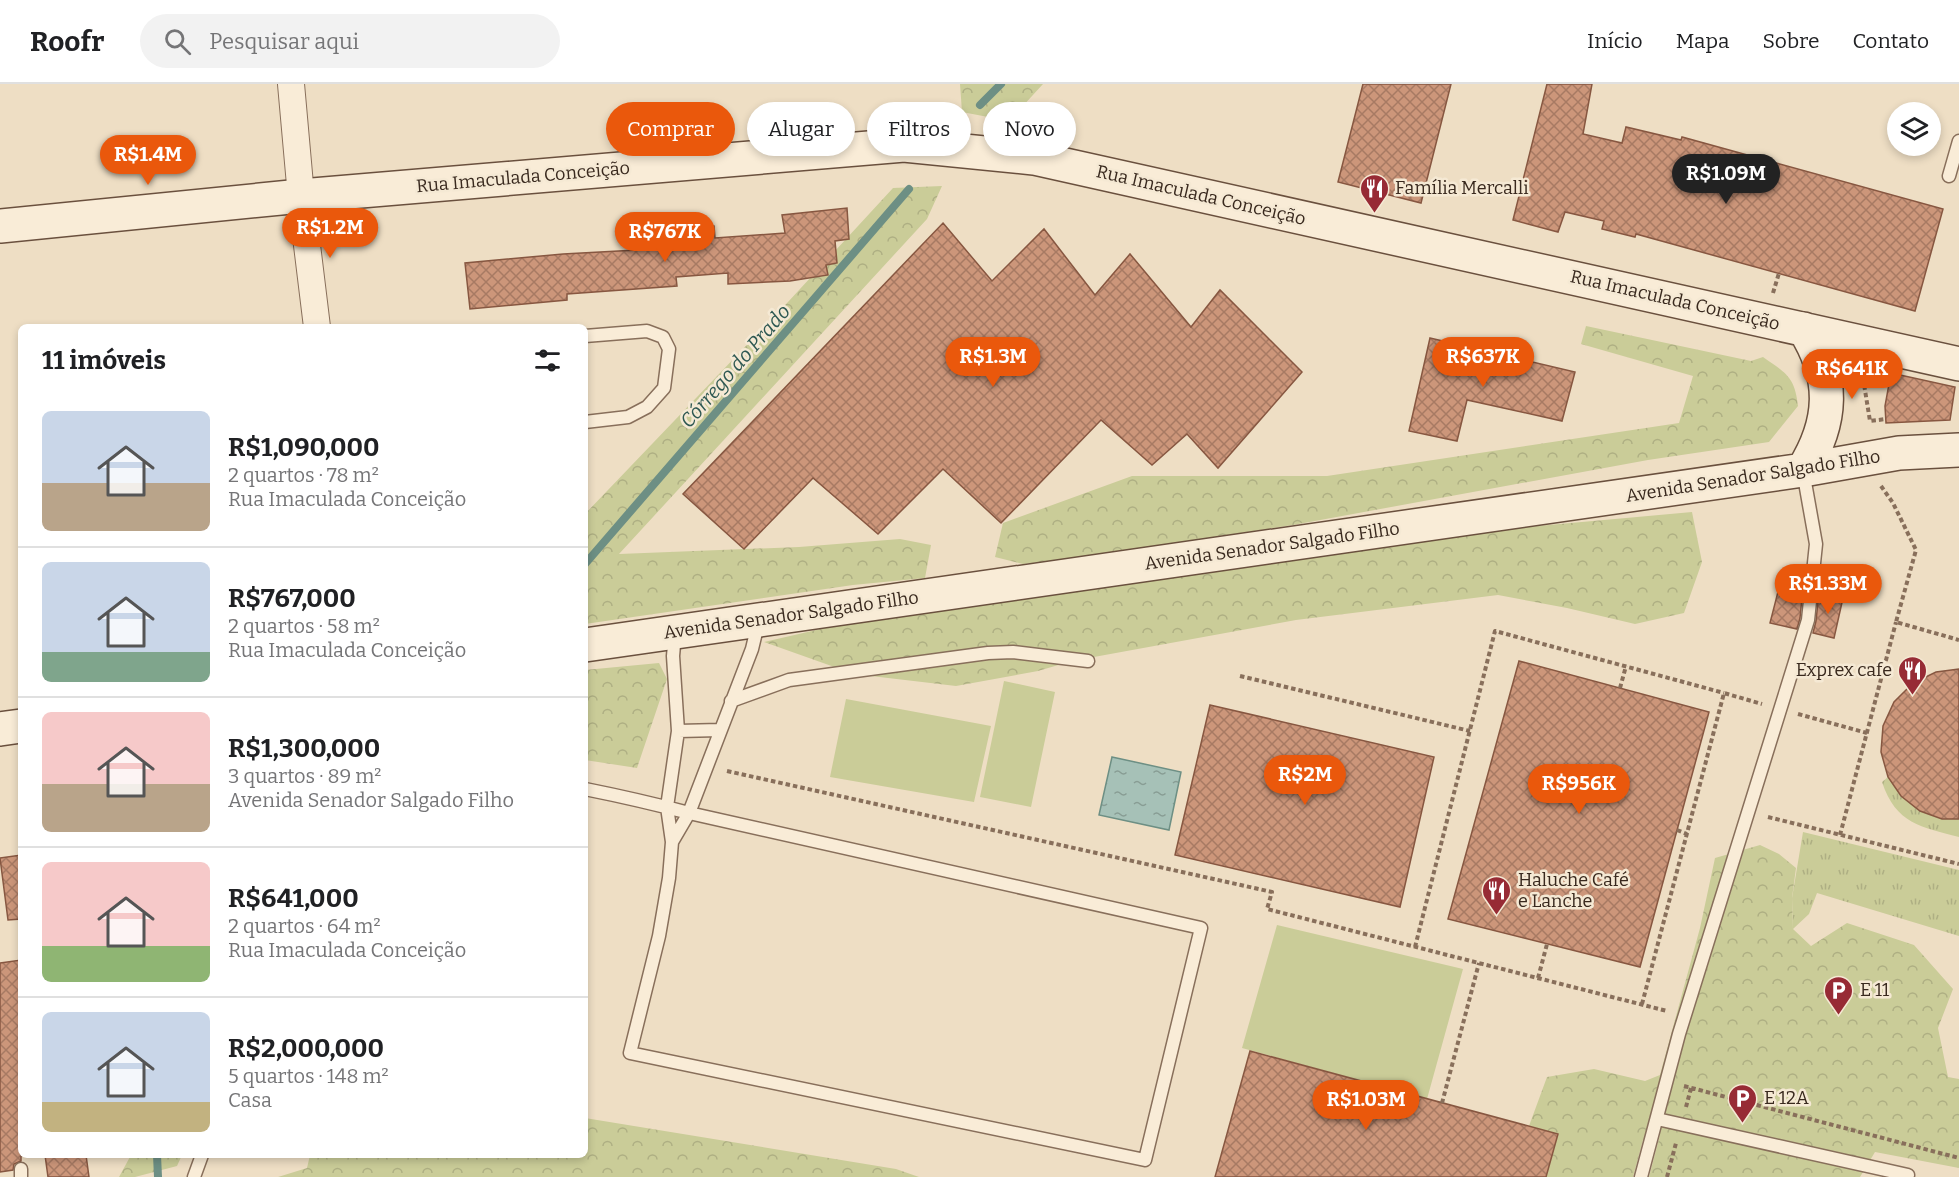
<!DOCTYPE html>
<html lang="pt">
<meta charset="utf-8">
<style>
body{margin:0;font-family:Bitter,serif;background:#f2f2f2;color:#202124;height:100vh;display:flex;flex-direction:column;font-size:22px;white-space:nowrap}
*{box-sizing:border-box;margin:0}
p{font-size:20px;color:#757577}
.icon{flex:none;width:33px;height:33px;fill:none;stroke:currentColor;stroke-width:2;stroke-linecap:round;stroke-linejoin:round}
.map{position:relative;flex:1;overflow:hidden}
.drawer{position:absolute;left:18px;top:240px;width:570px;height:834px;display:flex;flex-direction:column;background:#fff;border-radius:9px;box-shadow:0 3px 9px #0003}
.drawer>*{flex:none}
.top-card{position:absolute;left:606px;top:18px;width:570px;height:54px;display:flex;gap:12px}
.controls{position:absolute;left:1887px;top:18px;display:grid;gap:12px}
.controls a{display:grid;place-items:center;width:54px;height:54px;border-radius:50%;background:#fff;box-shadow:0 3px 9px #0003;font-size:30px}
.price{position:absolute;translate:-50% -51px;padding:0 14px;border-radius:21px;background:#ea580c;color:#fff;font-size:20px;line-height:39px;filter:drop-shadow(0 2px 3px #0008)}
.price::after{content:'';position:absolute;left:50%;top:36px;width:18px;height:14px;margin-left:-9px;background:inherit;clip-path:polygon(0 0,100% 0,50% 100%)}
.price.on{background:#222;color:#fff}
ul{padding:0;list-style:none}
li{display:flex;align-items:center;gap:18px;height:150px;padding:0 24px}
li+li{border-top:2px solid #e0e0e0}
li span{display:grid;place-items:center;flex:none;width:168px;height:120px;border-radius:9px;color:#555}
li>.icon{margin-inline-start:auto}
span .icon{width:72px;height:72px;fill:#fffc;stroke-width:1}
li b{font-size:26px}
h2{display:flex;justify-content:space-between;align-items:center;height:72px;padding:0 24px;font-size:26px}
.tag{padding:0 21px;border-radius:27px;background:#fff;box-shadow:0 3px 9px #0003;font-size:21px;line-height:54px}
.tag.on{background:#ea580c;color:#fff}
header{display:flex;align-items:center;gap:36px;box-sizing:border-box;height:84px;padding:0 30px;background:#fff;border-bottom:2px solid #e0e0e0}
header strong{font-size:28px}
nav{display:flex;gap:33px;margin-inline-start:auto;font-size:21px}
.search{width:420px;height:54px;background:#f2f2f2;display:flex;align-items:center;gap:15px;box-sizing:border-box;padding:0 21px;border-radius:33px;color:#757577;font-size:22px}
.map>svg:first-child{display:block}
.grass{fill:url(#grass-tufts)}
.forest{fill:url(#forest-crowns)}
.park{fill:#cacc98}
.water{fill:url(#water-ripples);stroke:#6d8f84;stroke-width:1.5}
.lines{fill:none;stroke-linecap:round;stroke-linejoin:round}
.stream{stroke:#6d8f84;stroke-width:8}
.building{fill:url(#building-cross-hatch);stroke:#875741;stroke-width:1.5}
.service-casing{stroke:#886f5b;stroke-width:15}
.minor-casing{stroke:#886f5b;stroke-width:28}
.secondary-casing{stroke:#6a503e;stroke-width:36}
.path{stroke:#886f5b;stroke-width:4;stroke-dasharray:4.5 3;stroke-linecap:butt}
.service{stroke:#f9ecd7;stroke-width:12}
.minor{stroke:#f9ecd7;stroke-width:26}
.secondary{stroke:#f9ecd7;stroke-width:33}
.labels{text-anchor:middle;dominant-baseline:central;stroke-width:5;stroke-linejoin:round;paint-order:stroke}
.street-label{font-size:18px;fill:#39291e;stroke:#f5e9d4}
.poi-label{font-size:18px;fill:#39291e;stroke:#f5e9d4;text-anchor:start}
.water-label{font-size:20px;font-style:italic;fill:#2e5852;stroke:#f5e9d4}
</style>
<header>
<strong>Roofr</strong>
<div class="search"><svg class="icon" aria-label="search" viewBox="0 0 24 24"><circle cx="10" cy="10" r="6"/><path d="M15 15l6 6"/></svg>Pesquisar aqui</div>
<nav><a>Início</a><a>Mapa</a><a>Sobre</a><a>Contato</a></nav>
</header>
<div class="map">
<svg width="1959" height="1093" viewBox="0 0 1959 1093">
<defs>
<pattern id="grass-tufts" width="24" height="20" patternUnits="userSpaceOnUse" patternTransform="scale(1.5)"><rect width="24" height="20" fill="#cacc98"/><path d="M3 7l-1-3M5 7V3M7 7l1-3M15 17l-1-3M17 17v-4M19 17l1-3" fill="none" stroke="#aeaf83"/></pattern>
<pattern id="forest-crowns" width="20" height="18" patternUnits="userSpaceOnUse" patternTransform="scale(1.5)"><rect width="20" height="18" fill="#cacc98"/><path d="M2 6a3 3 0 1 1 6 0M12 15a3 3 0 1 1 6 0" fill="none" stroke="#aeaf83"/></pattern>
<pattern id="water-ripples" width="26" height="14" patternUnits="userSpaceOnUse" patternTransform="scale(1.5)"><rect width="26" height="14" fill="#a6c1b7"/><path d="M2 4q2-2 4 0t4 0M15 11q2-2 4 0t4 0" fill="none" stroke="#889d94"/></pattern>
<pattern id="building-cross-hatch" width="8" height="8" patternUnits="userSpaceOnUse" patternTransform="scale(1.5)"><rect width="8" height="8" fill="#cc967a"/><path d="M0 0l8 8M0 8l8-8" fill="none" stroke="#a77a63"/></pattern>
</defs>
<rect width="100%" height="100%" fill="#eedec4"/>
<path class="grass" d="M1888,693C1907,721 1923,734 1959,735V753C1921,743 1896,740 1882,698Z
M1803,748L1959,786V852L1817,809L1809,830L1793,845L1792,814Z"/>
<path class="forest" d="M960,0H1043L1009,37L962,28Z
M942,102L927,135L619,470L799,463L900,455L931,461L925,494L853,501L585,540V430L788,218L893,104Z
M1586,242L1751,277L1763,273C1786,289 1795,293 1798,322L1769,358L1648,376L1293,441L1085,473L1023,480L995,473L1003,439L1132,392H1327L1679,339L1693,292L1581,260Z
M1692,428L1702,478L1684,529L1635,540L1567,524L1498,511L1296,536L1072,577L1038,587L956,602L854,590L764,558L864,535L1052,507L1327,472L1484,447Z
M659,579L667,595L637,684L585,676V586Z
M1760,761L1779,770L1796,784L1792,814L1793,845L1811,862L1847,839L1914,861L1953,905L1938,944L1948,993L1959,995V1084L1875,1068L1860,1093H1649L1660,1051L1643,1056L1633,1093H1546L1557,1050L1529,1042L1547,993L1594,985L1645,997L1660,991L1700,844L1715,774Z
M585,1034L896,1085L919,1093H278L307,1084L310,1071H585Z
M131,1071H182L177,1082L135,1093H119Z"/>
<path class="park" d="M1004,597L1055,608L1031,723L980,713Z
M846,615L991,642L974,718L830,693Z
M1277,841L1463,885L1427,1015L1242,964Z"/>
<path class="water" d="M1112,673L1181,688L1169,746L1099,731Z"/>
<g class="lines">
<path class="stream" d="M980,21L1001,0
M585,480L909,105
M157,1071L158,1093"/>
</g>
<path class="building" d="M1363,0H1451L1421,119L1338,98Z
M1547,0H1592L1583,50L1622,59L1626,43L1681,56L1682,53L1943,125L1915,227L1636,150L1635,153L1602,145L1604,137L1565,128L1558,148L1513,136Z
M847,124L849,155L835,157L837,179L826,181L828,191L790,197L728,200V189L676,193L677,202L567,210V216L470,225L465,179L563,170L637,166V162L678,159L677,145L714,142L715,154L785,149L782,131Z
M943,139L992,197L1044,145L1095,211L1130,170L1191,243L1220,206L1302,288L1218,384L1187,350L1152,381L1101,336L1001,439L943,385L878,450L813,394L744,465L683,410Z
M1430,254L1575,288L1562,337L1467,316L1457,357L1409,347Z
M1891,289L1955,303L1950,336L1886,339L1885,322Z
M1781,496L1803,503L1800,534L1797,545L1770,539Z
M1819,508L1843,514L1834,554L1813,549L1816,537Z
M1519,577L1709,628L1640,883L1448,835Z
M1959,585V735H1942L1920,727L1901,712L1888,693L1881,668L1883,642L1894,618L1913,599L1936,588Z
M1210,621L1434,673L1400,823L1175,771Z
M21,771V835L8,836L0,774Z
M21,876V1077L14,1080L13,1086L0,1088V879Z
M1250,967L1558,1050L1546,1093H1215Z
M45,1071H86L89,1093H48Z"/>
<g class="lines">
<defs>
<path id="service" d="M1949,92L1959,57
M585,252L647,247L663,253L669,265L664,304L647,323L628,333L585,338
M731,617L789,596L988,569L1013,568L1088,577
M678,647L720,646
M585,705C620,712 655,720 689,729L1201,844L1145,1076L630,969L659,852L669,794L672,758L667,723L678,647L673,572L675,550
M672,758L689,729L752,565L758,540
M1657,1035L1908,1091L1907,1093
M21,1085V1093
M194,1093L202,1071
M1641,1093L1679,950L1808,536L1816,460L1803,387"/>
<path id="minor" d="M291,0L301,112L317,243"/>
<path id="secondary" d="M0,142L301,112L904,61L1034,74L1959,280
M1803,386C1833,338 1835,294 1804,245
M585,561L1803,386L1899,369L1959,366
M0,645L21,642"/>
</defs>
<use href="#service" class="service-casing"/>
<use href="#minor" class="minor-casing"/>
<use href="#secondary" class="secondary-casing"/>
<path class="path" d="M1773,209L1779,189
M1855,294L1877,295
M1863,294L1870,337L1886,335
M1881,402L1893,419L1916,466L1896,538L1959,556
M1240,592L1470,647
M1620,604L1626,582
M1798,630L1867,649
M727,687L1272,808L1267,825L1667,927
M1768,733L1959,780
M1677,746L1687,750
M1840,751L1896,538
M1415,863L1495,547L1724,609
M1538,894L1547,860
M1642,920L1724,609L1762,620
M1684,1002L1959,1074
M1442,1019L1479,879
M1686,1023L1691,1004
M1667,1093L1676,1059"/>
<use href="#service" class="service"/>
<use href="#minor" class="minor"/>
<use href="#secondary" class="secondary"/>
</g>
<defs>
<symbol id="restaurant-pin" viewBox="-11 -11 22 30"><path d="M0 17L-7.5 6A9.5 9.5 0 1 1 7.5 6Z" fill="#972b35" stroke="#f5e9d4"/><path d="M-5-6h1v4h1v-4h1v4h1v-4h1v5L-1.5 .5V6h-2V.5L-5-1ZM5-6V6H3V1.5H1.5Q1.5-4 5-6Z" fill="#fff"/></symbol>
<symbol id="parking-pin" viewBox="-11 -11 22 30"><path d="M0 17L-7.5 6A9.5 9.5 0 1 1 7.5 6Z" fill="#972b35" stroke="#f5e9d4"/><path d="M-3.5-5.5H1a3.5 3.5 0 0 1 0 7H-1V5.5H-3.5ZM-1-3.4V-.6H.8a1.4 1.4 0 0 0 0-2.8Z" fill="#fff"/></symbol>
</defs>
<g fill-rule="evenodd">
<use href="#restaurant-pin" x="1358" y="88" width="33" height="45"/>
<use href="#restaurant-pin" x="1896" y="570" width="33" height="45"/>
<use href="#restaurant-pin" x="1480" y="790" width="33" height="45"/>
<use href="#parking-pin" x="1822" y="890" width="33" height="45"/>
<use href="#parking-pin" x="1726" y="998" width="33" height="45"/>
</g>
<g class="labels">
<g class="street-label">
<text transform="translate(523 93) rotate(-5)">Rua Imaculada Conceição</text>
<text transform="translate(1201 111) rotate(13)">Rua Imaculada Conceição</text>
<text transform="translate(1675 216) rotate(13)">Rua Imaculada Conceição</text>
<text transform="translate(1753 392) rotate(-9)">Avenida Senador Salgado Filho</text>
<text transform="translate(1272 462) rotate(-8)">Avenida Senador Salgado Filho</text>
<text transform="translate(791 531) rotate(-8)">Avenida Senador Salgado Filho</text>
</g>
<g class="poi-label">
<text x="1395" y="104">Família Mercalli</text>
<text x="1892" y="586" text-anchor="end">Exprex cafe</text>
<text x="1518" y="796">Haluche Café<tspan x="1518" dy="21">e Lanche</tspan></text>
<text x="1860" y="906">E 11</text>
<text x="1764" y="1014">E 12A</text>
</g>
<g class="water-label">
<text transform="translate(735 282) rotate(-49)">Córrego do Prado</text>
</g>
</g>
</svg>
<div class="controls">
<a><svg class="icon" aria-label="layers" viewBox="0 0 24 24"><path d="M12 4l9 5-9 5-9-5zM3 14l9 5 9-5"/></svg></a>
</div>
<b class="price" style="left:148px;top:102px">R$1.4M</b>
<b class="price on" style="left:1726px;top:121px">R$1.09M</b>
<b class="price" style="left:330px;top:175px">R$1.2M</b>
<b class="price" style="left:665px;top:179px">R$767K</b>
<b class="price" style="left:993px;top:304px">R$1.3M</b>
<b class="price" style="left:1483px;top:304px">R$637K</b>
<b class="price" style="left:1852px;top:316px">R$641K</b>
<b class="price" style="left:1828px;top:531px">R$1.33M</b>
<b class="price" style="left:1305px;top:722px">R$2M</b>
<b class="price" style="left:1579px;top:731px">R$956K</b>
<b class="price" style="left:1366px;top:1047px">R$1.03M</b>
<div class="top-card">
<a class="tag on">Comprar</a>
<a class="tag">Alugar</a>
<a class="tag">Filtros</a>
<a class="tag">Novo</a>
</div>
<section class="drawer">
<h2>11 imóveis<svg class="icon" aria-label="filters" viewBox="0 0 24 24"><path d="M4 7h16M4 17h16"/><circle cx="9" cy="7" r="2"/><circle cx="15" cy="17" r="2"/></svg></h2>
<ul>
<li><span style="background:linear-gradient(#c9d6e8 60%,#b9a48a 0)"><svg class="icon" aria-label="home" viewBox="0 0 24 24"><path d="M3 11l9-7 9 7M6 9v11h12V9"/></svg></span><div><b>R$1,090,000</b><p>2 quartos · 78 m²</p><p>Rua Imaculada Conceição</p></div></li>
<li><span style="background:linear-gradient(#c9d6e8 75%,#7fa58c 0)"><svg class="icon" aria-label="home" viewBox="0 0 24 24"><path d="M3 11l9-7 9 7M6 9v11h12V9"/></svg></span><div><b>R$767,000</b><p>2 quartos · 58 m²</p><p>Rua Imaculada Conceição</p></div></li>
<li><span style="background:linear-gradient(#f6c9c9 60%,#b9a48a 0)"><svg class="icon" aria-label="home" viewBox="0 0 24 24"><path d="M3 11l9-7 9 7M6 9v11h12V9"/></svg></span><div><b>R$1,300,000</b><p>3 quartos · 89 m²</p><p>Avenida Senador Salgado Filho</p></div></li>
<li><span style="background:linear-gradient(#f6c9c9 70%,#8fb573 0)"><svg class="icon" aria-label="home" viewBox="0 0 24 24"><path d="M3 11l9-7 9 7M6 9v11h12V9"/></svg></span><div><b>R$641,000</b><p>2 quartos · 64 m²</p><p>Rua Imaculada Conceição</p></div></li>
<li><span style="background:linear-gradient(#c9d6e8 75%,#c2b280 0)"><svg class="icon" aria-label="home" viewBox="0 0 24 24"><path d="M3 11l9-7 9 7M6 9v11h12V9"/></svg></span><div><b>R$2,000,000</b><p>5 quartos · 148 m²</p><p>Casa</p></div></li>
</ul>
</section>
</div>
